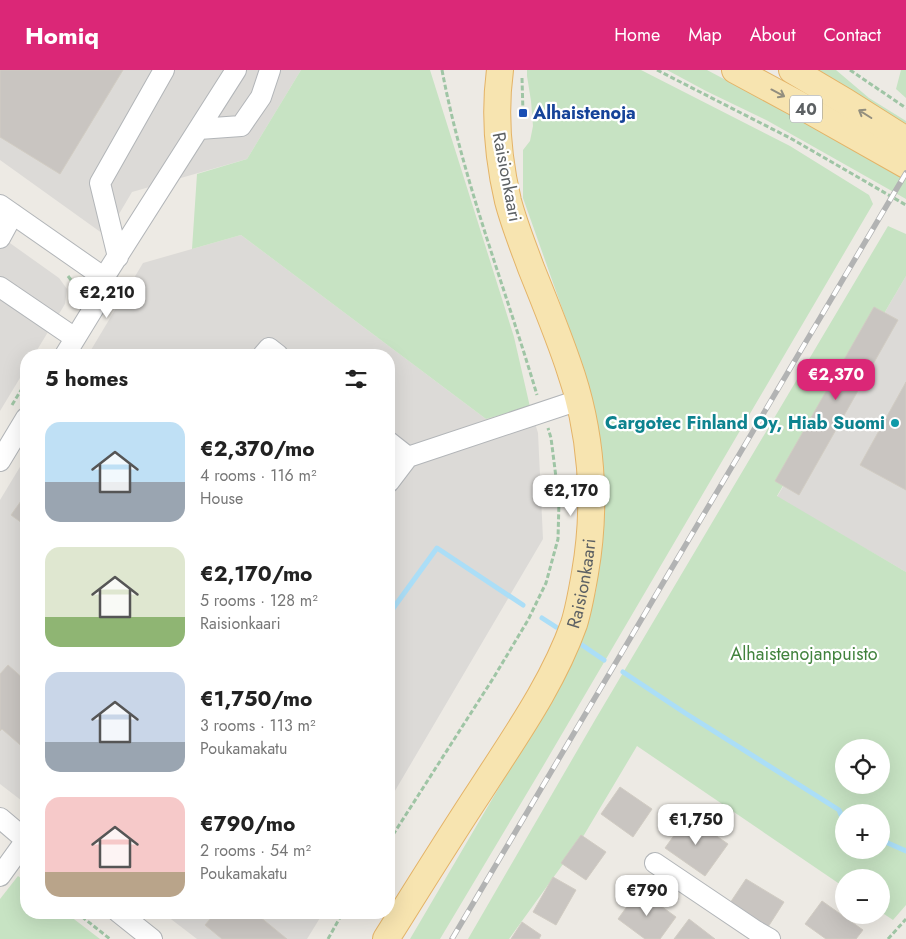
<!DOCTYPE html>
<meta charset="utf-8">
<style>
body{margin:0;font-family:Jost,sans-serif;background:#f6f6f6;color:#222;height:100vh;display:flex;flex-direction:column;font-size:19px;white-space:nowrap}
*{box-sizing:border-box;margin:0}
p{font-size:16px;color:#767676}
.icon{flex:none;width:28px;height:28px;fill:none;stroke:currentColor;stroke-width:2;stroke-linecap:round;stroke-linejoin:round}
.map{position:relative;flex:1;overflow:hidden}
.drawer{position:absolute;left:20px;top:279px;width:375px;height:570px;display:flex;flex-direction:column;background:#fff;border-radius:20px;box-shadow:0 5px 20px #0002}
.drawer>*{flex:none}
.tools{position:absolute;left:835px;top:669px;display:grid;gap:10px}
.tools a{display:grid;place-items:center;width:55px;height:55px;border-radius:50%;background:#fff;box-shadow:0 5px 20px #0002;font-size:25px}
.price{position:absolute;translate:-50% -42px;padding:0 11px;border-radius:10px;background:#fff;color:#222;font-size:16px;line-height:32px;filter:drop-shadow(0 1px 2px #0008)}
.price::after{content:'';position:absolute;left:50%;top:30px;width:15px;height:11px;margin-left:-8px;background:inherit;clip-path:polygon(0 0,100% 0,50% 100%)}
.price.on{background:#db2777;color:#fff}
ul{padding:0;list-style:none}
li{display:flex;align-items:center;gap:15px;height:125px;padding:0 25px}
li span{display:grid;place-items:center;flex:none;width:140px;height:100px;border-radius:15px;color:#555}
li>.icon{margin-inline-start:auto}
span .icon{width:60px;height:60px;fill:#fffc;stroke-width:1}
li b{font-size:21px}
h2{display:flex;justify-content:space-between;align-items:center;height:60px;padding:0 25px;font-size:21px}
header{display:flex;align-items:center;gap:30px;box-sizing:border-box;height:70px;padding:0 25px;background:#db2777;color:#fff}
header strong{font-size:24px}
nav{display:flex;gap:28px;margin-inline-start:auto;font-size:18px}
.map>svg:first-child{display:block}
.industrial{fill:#dcdad7}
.green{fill:#c7e3c3;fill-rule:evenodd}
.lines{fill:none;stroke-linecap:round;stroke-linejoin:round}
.stream{stroke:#abdef7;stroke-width:5}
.building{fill:#c9c5c1;stroke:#d1ccc3}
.minor-casing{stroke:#b2b5b8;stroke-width:22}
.major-casing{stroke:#e4b367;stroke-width:28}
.path{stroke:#9fc5a5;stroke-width:3;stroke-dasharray:5 2.5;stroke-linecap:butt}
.minor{stroke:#fff;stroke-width:20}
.major{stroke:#f7e4b0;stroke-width:26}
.rail-casing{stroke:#b2b3b3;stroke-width:5.5}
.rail{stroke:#fff;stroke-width:4;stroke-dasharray:11;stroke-linecap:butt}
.oneway{stroke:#928e7e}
.transit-dot{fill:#1a4fb4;stroke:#fff;stroke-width:2}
.culture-dot{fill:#0f9aa8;stroke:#fff;stroke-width:2}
.labels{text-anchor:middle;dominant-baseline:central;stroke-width:4.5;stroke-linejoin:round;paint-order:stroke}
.shield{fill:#fff;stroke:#8d9092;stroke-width:1}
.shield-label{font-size:16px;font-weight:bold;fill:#5c6063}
.transit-label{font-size:18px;font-weight:bold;fill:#164399;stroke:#fff;text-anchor:start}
.street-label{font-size:18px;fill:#5c6063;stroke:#fff}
.culture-label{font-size:18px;font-weight:bold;fill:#0d838f;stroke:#fff;text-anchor:end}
.park-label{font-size:18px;fill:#41823d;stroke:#fff}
</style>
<header>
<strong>Homiq</strong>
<nav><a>Home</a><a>Map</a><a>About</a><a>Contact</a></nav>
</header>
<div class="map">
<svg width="906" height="869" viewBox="0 0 906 869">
<rect width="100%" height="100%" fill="#edeae4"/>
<path class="industrial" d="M0,0H301L247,89L132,122L106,166L0,90Z
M241,165L486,349L530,337L538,363L543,469L389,731V285H88L143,193Z
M0,166L59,208L67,219L65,234L34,285H26V298L0,341Z
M906,206V502L777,427Z
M26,387V734L0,714V430Z
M163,843H323L307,869H197Z"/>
<path class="green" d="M301,0H430L514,267L530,337L486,349L241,165L192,179L197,104L247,89Z
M527,0H641L790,76L869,125L873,134L542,698L440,869H410L545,639L574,585L596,521L604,446L601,373L585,303L523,128V80L530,71L533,56L531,31L527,6Z
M667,0H707L777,37L906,109V129L768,51L706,21Z
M809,0H836L869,28L906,51V60Z
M901,0H906V28L896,19Z
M888,156L906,164V206L777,426L906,502V835L893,850L881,842V808H844V817L637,676L584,765L509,869H468L595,650ZM844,678H881V715H844ZM844,742H881V780H844Z
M18,806L26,812V842L66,843L100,869H0V829Z"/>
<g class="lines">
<path class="stream" d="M389,544L437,478L523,535
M542,548L556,557
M582,575L604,590
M623,602L685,643L839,740L844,752
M881,770L906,781"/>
</g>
<path class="building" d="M0,0H123L60,104L0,67Z
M874,237L898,250L799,425L775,411Z
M906,312V420L860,395Z
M26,424V456L11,445Z
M8,595L26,611V680L2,659L0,661V604Z
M620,717L652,739L633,767L601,744Z
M688,746L728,774L705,806L665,778Z
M581,765L606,782L586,810L561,793Z
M553,807L576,820L556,855L533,842Z
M746,809L784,832L768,857L730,833Z
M639,820L676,847L660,869H645L618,849Z
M822,831L863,860L856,869H826L805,854Z
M216,842H254L287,869H222L205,855Z
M689,849L715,869H674Z
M522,852L541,865L539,869H511Z"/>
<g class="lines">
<defs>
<path id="minor" d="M199,59L241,56L261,27L270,0
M0,135L96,202L98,217L95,236L65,285
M0,168L13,144
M118,187L100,113L164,0
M0,217L75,268
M98,217L236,0
M263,285L269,278L278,285
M389,372L408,387L579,330
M0,391L26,348
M389,412L408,387
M0,748L26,770
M655,793L756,861L770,869
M0,806L26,770
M118,842L152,869"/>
<g id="major">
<path d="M735,0L798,34L906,95"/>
<path d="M792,0L846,32L906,70"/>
<path id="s1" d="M386,869C418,818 449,768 482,718C516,665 553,613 574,554C579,538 582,520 585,503C597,434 592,361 568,294C557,262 544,230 531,198C523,176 514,154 508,131C498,88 494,44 500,0"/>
</g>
</defs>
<use href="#minor" class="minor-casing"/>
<use href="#major" class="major-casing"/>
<path class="path" d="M442,0C463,111 505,217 537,325
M657,0L790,68L906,135
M850,0L906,38
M522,8L523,43
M68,206L74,214L78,224
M12,335L26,312
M389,771L494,607L528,550L546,513L558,469L559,431L551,368L548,358
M76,842L110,869
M328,869L343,842
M888,869L906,849"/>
<use href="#minor" class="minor"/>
<use href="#major" class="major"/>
<defs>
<path id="rail" d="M452,869L906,103"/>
</defs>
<use href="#rail" class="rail-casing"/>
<use href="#rail" class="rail"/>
</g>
<defs><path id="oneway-shaft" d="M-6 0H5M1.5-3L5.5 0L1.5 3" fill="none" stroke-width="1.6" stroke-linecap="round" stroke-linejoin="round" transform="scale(1.25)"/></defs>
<g class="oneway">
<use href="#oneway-shaft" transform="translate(778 23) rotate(28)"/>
<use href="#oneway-shaft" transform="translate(865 44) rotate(-148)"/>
</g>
<rect class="transit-dot" x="518" y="38" width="10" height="10" rx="2.5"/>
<circle class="culture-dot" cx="895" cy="353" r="5"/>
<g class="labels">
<rect class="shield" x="790" y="25.5" width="32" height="27" rx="4"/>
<g class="shield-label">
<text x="806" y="39">40</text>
</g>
<g class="transit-label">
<text x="533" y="43">Alhaistenoja</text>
</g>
<g class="street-label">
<text transform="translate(507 107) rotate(79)">Raisionkaari</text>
<text stroke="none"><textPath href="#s1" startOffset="409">Raisionkaari</textPath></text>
</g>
<g class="culture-label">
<text x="885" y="353">Cargotec Finland Oy, Hiab Suomi</text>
</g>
<g class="park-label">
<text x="804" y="584">Alhaistenojanpuisto</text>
</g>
</g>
</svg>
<div class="tools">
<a><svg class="icon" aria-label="locate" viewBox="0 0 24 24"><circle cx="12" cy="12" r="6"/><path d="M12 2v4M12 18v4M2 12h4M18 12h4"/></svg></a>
<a>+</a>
<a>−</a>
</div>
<b class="price" style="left:107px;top:249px">€2,210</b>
<b class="price on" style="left:836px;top:331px">€2,370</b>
<b class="price" style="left:571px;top:447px">€2,170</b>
<b class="price" style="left:696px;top:776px">€1,750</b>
<b class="price" style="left:647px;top:847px">€790</b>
<section class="drawer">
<h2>5 homes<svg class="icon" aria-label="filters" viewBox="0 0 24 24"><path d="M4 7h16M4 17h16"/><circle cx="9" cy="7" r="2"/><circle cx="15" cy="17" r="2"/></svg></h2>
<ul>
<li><span style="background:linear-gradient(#bfe0f5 60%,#9aa5b1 0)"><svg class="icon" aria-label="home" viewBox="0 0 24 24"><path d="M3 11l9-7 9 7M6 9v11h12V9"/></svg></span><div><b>€2,370/mo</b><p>4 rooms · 116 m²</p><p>House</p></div></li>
<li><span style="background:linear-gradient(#dfe7d0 70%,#8fb573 0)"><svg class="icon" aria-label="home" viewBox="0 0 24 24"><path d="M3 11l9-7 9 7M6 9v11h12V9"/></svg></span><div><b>€2,170/mo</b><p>5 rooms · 128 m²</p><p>Raisionkaari</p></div></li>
<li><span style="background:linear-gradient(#c9d6e8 70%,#9aa5b1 0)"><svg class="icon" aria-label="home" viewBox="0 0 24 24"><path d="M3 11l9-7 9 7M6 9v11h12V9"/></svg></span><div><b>€1,750/mo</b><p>3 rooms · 113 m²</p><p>Poukamakatu</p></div></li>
<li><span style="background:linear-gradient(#f6c9c9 75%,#b9a48a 0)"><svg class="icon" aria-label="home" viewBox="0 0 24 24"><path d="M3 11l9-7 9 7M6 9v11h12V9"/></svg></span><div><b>€790/mo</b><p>2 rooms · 54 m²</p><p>Poukamakatu</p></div></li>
</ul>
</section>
</div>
